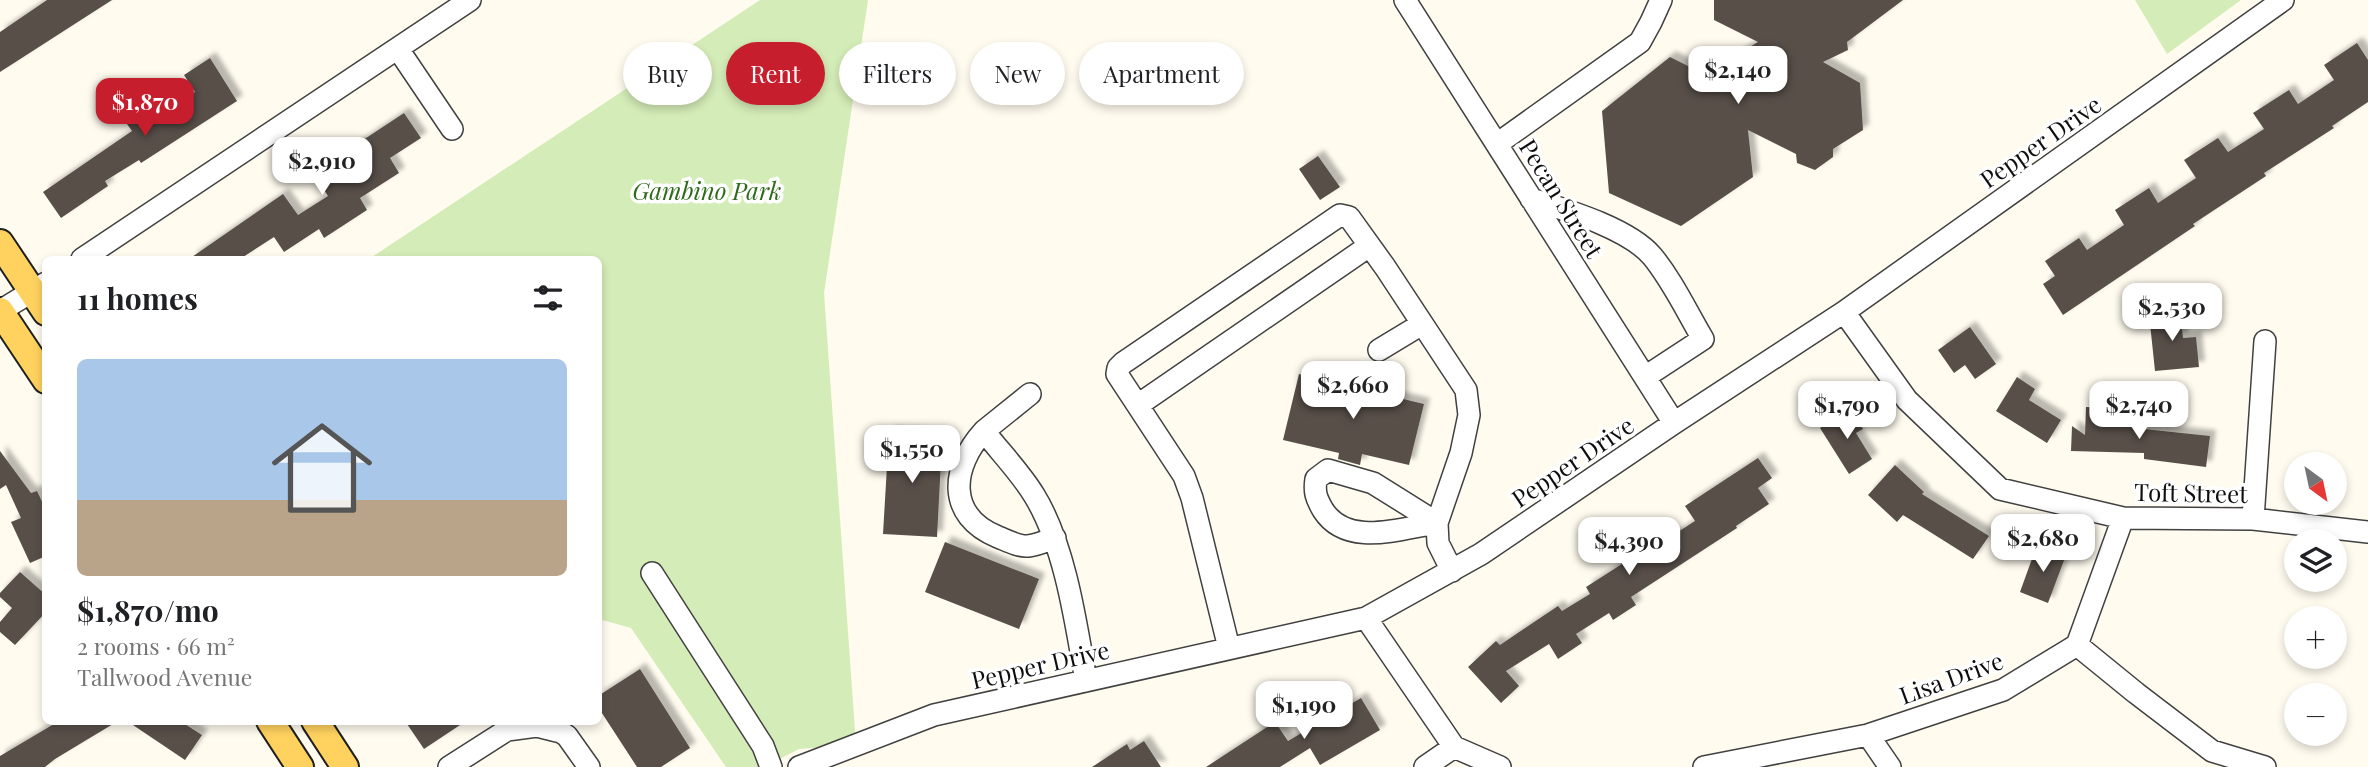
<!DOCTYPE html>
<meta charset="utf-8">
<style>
body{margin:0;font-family:"Playfair Display",serif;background:#f6f6f6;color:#202124;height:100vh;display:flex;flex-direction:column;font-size:26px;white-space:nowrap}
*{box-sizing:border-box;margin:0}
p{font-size:23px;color:#757577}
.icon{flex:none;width:38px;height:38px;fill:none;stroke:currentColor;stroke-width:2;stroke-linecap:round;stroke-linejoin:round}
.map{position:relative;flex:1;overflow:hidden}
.side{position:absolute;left:42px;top:256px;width:560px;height:469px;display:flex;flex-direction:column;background:#fff;border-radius:10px;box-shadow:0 4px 10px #0003}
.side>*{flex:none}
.top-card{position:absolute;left:623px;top:42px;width:665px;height:63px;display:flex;gap:14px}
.needle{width:46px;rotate:147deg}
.controls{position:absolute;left:2284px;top:452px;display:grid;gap:14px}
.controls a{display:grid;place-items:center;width:63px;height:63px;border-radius:50%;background:#fff;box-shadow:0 4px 10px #0003;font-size:35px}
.price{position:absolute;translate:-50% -60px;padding:0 16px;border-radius:14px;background:#fff;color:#222;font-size:23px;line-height:46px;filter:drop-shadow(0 2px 4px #0008)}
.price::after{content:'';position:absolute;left:50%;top:42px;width:21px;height:16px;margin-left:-10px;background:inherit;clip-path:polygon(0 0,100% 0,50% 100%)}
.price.on{background:#c61e2d;color:#fff}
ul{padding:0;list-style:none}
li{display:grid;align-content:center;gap:14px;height:371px;padding:0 35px}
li+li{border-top:2px solid #e0e0e0}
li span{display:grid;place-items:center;height:217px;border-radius:10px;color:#555}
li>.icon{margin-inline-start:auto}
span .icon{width:126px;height:126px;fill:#fffc;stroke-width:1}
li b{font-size:30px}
h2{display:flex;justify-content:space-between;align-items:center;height:84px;padding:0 35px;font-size:30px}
.pill{padding:0 24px;border-radius:32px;background:#fff;box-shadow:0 4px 10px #0003;font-size:24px;line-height:63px}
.pill.on{background:#c61e2d;color:#fff}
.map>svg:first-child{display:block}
.green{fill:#d4ecb7}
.building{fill:#584f4a;filter:url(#shadow)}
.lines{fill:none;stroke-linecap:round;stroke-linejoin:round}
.minor-casing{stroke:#414141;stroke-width:24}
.major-casing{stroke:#1f1f1f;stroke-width:30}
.minor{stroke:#fff;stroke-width:21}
.major{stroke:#ffd25f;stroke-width:26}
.labels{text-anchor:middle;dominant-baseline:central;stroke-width:7;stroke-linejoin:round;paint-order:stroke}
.street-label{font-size:24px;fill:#0e0e0e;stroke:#fff}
.park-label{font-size:24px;font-style:italic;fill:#2e6a1a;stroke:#fff}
</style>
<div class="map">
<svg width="2368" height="767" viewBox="0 0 2368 767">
<defs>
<filter id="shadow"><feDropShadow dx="6" dy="-6" stdDeviation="2" flood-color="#0004"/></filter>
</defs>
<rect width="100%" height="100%" fill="#fffbef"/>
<path class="green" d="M760,0H868L824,293L856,745L799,749L764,767H726L631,628L599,619L598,259H369Z
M2135,0H2241L2167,54Z"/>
<path class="building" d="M47,0H112L0,72V32Z
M1714,0H1903L1847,42L1848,50L1823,62L1860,83L1863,130L1833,149V157L1815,170L1797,163L1796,154L1748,130L1753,177L1681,226L1609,193L1602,111L1670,57L1716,80L1718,66L1758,42L1714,20Z
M2357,43L2368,60V102L2332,126L2334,128L2264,173L2266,176L2193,224L2195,226L2063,315L2043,284L2055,276L2045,261L2079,238L2087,250L2124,225L2115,210L2149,188L2158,203L2196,178L2184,160L2218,138L2228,152L2264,129L2253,113L2289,90L2298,104L2334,80L2324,65Z
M210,58L237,101L141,163L139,160L105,181L108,186L61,218L43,192L132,131L122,117L144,102L155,118L195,92L184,75Z
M404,113L421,138L390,158L399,173L360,198L367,210L324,238L319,229L284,252L274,237L240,259H189L283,194L298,215L328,196L313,173Z
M1318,156L1340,187L1320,200L1299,169Z
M2180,311L2183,338L2196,337L2199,367L2155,371L2149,314Z
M1970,327L1996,364L1975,379L1965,365L1954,373L1938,350Z
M1299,374L1424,404L1409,465L1362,454L1360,465L1338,459L1339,453L1283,440Z
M2017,377L2035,389L2029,400L2061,420L2047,443L1996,411Z
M2086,407L2107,408V424H2134V428L2210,436L2206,467L2144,459V453L2071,451L2072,426L2085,435Z
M1850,409L1863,429L1856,433L1872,459L1849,474L1820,428Z
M889,432L929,434V442H942L937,537L883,534Z
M0,451L31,493L37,491L46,510V556L30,563L11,522L21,518L6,485L0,489Z
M1758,458L1772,478L1758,488L1769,504L1736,526L1737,528L1631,597L1636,605L1613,620L1609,613L1576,634L1582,643L1558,659L1549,644L1506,671L1519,686L1501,703L1468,667L1496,641L1500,645L1558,606L1562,611L1590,594L1586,587L1622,564L1616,554L1656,528L1664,541L1695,521L1685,506Z
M1895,465L1924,492L1922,494L1989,536L1973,559L1903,515L1897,522L1868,495Z
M945,542L1039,579L1019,629L925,592Z
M2037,545L2066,555L2048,603L2020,592Z
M20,572L46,595V612L15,645L0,632V622L12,608L0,597V593Z
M640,669L690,748L661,767H637L598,707V696Z
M1361,698L1380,730L1320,765L1310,748L1280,767H1206L1275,722L1288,741Z
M59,721H118L55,759L45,767H0V756Z
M127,721H180L202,735L185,760Z
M405,721H466L424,749Z
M1144,741L1161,767H1092L1127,744L1130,750Z"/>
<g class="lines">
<defs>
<path id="minor" d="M1405,0L1674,423
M398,49L452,129
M1497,144L1640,42L1651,22L1661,0
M1531,199C1566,210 1628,228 1652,256C1672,280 1687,312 1703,339L1645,377
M82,259L470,0
M0,311L46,283
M1844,312L1907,400L2000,489L2123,518L2253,519L2368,532
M1379,350L1422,324
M1138,405L1369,246
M984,431L1030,394
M1328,470L1373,483L1437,523C1401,528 1347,548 1323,510C1316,498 1314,492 1316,479Z
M2253,519L2265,341
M1055,538C1046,541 1037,545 1028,546C1019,547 1006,540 998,537C946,516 951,467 984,431C1000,452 1020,472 1034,495C1065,545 1076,623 1086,681
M652,573L763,746L771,767
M1366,618L1454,747L1500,767
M2077,645L2136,693L2212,751L2265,767
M1229,648L1192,498L1184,476L1117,374L1118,368L1123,363L1340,215L1349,217L1385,267L1466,390L1469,415L1461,453L1437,523L1438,543L1452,571
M1868,735L1890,767
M449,767L507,730L537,726L561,732L567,736L589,767
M799,767L934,715L1366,618L1481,554L1674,423L1844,312L2283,0
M1425,767L1454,747
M1704,767L1868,735L2003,690L2077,645L2123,518"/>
<path id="major" d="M0,243L46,312
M0,311L46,380
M270,721L300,767
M315,721L345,767"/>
</defs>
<use href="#minor" class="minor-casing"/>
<use href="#major" class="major-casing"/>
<use href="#minor" class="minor"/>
<use href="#major" class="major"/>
</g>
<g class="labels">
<g class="street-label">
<text transform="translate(2040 141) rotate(-35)">Pepper Drive</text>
<text transform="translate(1562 198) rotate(58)">Pecan Street</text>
<text transform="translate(1572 461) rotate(-34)">Pepper Drive</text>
<text transform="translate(2191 492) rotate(1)">Toft Street</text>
<text transform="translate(1040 664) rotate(-13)">Pepper Drive</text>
<text transform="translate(1951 677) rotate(-20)">Lisa Drive</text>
</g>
<g class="park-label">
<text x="707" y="190">Gambino Park</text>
</g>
</g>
</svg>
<div class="controls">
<a><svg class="needle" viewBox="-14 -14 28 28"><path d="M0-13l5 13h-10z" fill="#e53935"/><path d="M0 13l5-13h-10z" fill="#757577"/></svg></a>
<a><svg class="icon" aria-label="layers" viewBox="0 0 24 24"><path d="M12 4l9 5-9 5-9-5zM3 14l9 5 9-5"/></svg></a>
<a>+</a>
<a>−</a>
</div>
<b class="price" style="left:1738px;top:106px">$2,140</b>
<b class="price on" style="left:145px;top:138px">$1,870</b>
<b class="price" style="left:322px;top:197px">$2,910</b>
<b class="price" style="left:2172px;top:343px">$2,530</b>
<b class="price" style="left:1353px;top:421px">$2,660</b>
<b class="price" style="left:1847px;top:441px">$1,790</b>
<b class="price" style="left:2139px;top:441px">$2,740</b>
<b class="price" style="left:912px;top:485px">$1,550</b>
<b class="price" style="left:2043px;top:574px">$2,680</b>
<b class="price" style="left:1629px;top:577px">$4,390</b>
<b class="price" style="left:1304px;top:741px">$1,190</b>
<div class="top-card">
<a class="pill">Buy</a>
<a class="pill on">Rent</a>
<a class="pill">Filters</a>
<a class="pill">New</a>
<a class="pill">Apartment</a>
</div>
<section class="side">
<h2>11 homes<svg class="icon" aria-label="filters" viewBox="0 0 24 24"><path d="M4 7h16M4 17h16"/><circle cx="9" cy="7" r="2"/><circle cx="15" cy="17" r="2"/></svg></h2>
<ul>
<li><span style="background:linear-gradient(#a9c7e8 65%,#b9a48a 0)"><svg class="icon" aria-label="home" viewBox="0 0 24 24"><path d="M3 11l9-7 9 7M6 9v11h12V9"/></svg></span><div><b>$1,870/mo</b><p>2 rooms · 66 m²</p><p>Tallwood Avenue</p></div></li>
</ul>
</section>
</div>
